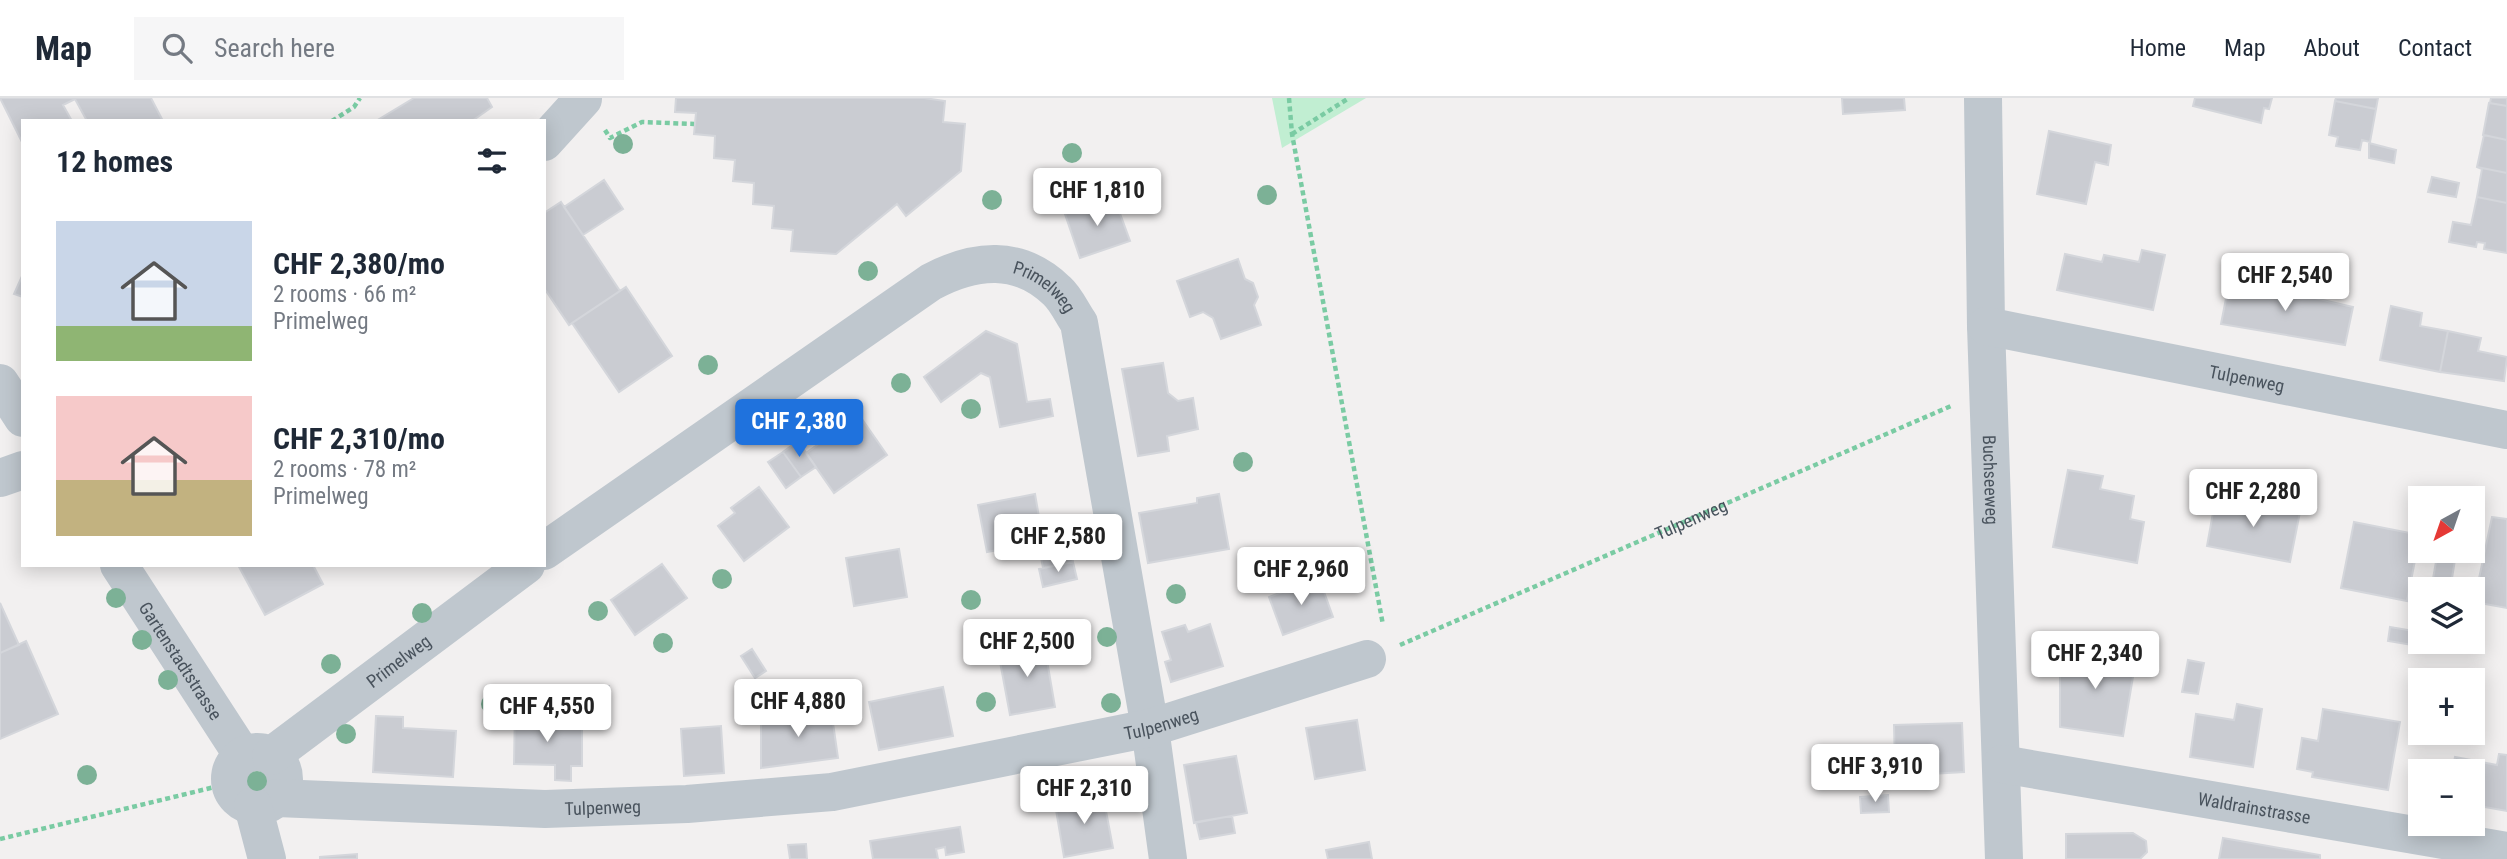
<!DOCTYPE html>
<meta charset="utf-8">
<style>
body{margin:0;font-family:"Roboto Condensed",sans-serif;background:#f6f6f7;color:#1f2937;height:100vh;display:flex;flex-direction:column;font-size:26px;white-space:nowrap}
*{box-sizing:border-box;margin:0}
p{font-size:23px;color:#747a83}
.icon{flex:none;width:38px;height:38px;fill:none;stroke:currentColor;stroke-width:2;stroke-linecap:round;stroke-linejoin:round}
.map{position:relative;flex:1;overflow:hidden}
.side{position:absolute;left:21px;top:21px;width:525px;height:448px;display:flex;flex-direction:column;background:#fff;border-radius:0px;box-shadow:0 4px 18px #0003}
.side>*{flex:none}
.needle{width:46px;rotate:220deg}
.fabs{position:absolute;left:2408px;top:388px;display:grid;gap:14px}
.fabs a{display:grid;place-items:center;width:77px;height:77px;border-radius:0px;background:#fff;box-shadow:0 4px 18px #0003;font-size:35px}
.price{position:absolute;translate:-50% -60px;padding:0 16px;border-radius:7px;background:#fff;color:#222;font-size:23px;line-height:46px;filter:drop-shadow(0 2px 4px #0008)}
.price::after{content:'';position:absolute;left:50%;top:42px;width:21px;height:16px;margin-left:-10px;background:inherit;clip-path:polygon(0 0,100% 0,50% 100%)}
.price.current{background:#1f72dd;color:#fff}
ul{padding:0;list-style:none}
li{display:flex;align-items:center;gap:21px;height:175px;padding:0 35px}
li span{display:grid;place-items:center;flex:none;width:196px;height:140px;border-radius:0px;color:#555}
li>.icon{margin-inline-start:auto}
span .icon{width:84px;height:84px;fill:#fffc;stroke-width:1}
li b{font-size:30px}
h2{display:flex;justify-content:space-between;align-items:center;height:84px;padding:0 35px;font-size:30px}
header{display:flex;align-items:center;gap:42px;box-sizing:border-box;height:98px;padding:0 35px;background:#fff;border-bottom:2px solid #e0e1e3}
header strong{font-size:33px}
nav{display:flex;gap:38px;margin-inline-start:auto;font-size:24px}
.search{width:490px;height:63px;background:#f6f6f7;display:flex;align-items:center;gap:18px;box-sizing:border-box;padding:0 24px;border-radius:0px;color:#747a83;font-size:26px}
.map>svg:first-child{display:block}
.green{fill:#c1eed2}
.building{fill:#caccd2;stroke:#d4d6db;stroke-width:2}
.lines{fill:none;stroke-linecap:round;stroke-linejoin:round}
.path{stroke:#7acba3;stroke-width:4.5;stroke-dasharray:5 3.5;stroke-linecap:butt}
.minor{stroke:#bfc7ce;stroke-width:38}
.tree{fill:#7cb196}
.labels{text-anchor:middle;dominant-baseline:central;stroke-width:6;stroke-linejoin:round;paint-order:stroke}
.street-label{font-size:18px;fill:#49535d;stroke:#fff}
</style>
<header>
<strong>Map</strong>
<div class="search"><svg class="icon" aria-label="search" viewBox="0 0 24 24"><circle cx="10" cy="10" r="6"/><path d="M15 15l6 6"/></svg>Search here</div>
<nav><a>Home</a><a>Map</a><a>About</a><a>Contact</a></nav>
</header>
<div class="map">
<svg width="2507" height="761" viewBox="0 0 2507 761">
<rect width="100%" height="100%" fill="#f2f0f0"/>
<path class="green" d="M1272,0H1366L1282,50Z"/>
<path class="building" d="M0,0H151L163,23H87L75,1L63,7L72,23H23V46Z
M414,0H487L492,9L472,23H376Z
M676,0H924L945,3L943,24L965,26L961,73L906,118L897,106L836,156L791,153L793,132L772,130L774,108L753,106L754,85L733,83L735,62L714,60L715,38L694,36L696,15L675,14Z
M1842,0H1904L1905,12L1843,16Z
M2195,0H2272L2269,11L2264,10L2261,25L2193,8Z
M2336,0H2378L2376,11L2335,3Z
M2491,0H2507V8L2490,5Z
M2335,3L2376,11L2370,44L2362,42L2360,52L2336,48L2338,39L2329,37Z
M2489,5L2507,8V42L2483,37Z
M2049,33L2111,47L2108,67L2095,64L2086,106L2037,96Z
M2484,37L2507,42V75L2477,69Z
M2369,45L2396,52L2394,65L2369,60Z
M2477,69L2507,75V105L2477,99L2482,71Z
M2432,79L2459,85L2456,99L2428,94Z
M604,82L623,111L583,137L564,109Z
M1114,99L1130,143L1080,160L1065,116Z
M2477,99L2507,105V155L2484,151L2485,145L2477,144L2476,149L2449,144L2453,124L2471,127Z
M561,104L620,193L569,227L544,190V115Z
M2142,152L2165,157L2153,212L2057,192L2065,156L2102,164L2104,157L2139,164Z
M1238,161L1245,181L1253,185L1258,199L1254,207L1261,227L1221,241L1213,220L1203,214L1190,219L1177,183Z
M23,176V199L14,196Z
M2230,180L2353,209L2345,247L2221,226Z
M626,189L672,258L619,294L572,225Z
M2391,208L2422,215L2420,228L2448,233L2440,274L2380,262Z
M986,233L1017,246L1027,304L1050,301L1053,318L1000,329L990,279L981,275L941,304L924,279Z
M2448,233L2481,240L2478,253L2507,259L2504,283L2440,274Z
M1163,265L1168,295L1178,303L1193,300L1198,331L1167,338L1169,353L1138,358L1122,271Z
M855,311L887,357L834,395L806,355L838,332L834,326Z
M798,343L816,369L801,379L783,354Z
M783,354L801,379L786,390L768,364Z
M2068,372L2103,378L2100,391L2134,398L2130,421L2144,424L2137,465L2053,449Z
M759,389L789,429L744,463L718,428L735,415L731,410Z
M1035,396L1039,419L1020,422L1024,447L987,454L978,407Z
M1219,396L1229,451L1148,465L1139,415L1197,405V400Z
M2216,398L2300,414L2290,464L2207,448Z
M2492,419L2507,421V510L2474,504Z
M2354,424L2420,437L2407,503L2341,490Z
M1069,447L1073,464L1043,470L1040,454Z
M899,451L907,499L854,508L846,460Z
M2437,458L2455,462L2450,492H2431Z
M1073,464L1077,481L1043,489L1039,471Z
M662,466L687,500L635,537L611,502Z
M238,467H313L323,486L265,517Z
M1319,480L1333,519L1283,537L1269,499Z
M0,505L19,547L0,555Z
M1210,526L1223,568L1171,584L1165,564L1171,562L1162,534L1185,527L1188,534Z
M2390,529L2420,534V544H2426L2425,549L2388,543Z
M26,543L58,616L0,641V555Z
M1044,545L1055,609L1010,617L998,553Z
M2060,548L2136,561L2123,638L2060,629Z
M752,551L766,573L755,580L741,558Z
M2188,562L2204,565L2198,596L2182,594Z
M591,588H609L607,616L590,615Z
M943,589L953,638L879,652L869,604Z
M2237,606L2262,611L2253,669L2190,659L2196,616L2234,622Z
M515,608H536L535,627L582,628V668H571V683L555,682V667L514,666Z
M831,611L838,660L761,670V621Z
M2323,611L2400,624L2388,692L2312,679L2313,674L2297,671L2302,640L2318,643Z
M376,618L403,619V630L456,633L453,679L373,674Z
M1357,622L1365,672L1315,681L1306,630Z
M1962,625L1964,674L1931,676V668L1895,669L1894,627Z
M721,628L724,675L684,678L681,631Z
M2499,656L2507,657V713L2473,707V674H2452L2455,659L2497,667Z
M1236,658L1247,715L1194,725L1184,667Z
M1103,697L1113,750L1064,759L1055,706Z
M1888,697L1889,714L1861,715L1860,699Z
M1232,718L1235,735L1200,741L1196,724Z
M960,729L964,754L946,757L945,749L936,751L938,761H873L870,743Z
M2133,735L2146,743L2147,754L2140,761H2066V736Z
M2223,740L2320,757V761H2219Z
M1369,744L1372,761H1328L1326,752Z
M806,746L807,761H790L788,747Z
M357,756V761H320V759Z"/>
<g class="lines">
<g class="path">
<path d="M1289,0L1292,36L1383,527"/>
<path d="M332,23L354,9L360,0"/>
<path d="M605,32L610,40L642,24L694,26"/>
<path d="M1292,36L1349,0"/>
<path id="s1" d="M1400,547L1951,308"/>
<path d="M0,741L223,687"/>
</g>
<g class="minor">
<path id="s2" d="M1983,0L1986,228L2004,761"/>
<path d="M544,44L583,1"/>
<path id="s3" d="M1986,228L2507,332"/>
<path d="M0,285L23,320"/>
<path d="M0,380L23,372"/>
<path id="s4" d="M544,453L931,184C974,161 1019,156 1057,193C1066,201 1072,215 1079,225L1150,630L1168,761"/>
<path id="s5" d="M119,467L243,658"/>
<circle cx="257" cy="681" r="27"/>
<path id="s6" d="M271,658L526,467"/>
<path id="s7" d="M2002,666L2507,753"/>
<path id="s8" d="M277,700L545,711L687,706L832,694L1150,630L1367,561"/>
<path d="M253,708L267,761"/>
</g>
</g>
<g class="tree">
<circle cx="623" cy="46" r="10"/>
<circle cx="1072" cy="55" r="10"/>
<circle cx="1267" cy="97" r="10"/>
<circle cx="992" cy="102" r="10"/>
<circle cx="868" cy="173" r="10"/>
<circle cx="708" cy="267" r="10"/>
<circle cx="901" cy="285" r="10"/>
<circle cx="971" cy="311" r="10"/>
<circle cx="1243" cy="364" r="10"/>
<circle cx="722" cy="481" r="10"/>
<circle cx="1176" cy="496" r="10"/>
<circle cx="116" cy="500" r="10"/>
<circle cx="971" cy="502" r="10"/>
<circle cx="598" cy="513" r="10"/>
<circle cx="422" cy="515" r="10"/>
<circle cx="1107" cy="539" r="10"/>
<circle cx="142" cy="542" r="10"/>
<circle cx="663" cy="545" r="10"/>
<circle cx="331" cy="566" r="10"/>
<circle cx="168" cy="582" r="10"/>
<circle cx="986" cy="604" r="10"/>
<circle cx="1111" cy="605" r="10"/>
<circle cx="491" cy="606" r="10"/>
<circle cx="346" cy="636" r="10"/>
<circle cx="87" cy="677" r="10"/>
<circle cx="257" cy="683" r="10"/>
</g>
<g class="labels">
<g class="street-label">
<text stroke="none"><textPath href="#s4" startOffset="595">Primelweg</textPath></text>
<text stroke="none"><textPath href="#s3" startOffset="266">Tulpenweg</textPath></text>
<text stroke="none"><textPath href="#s2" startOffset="382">Buchseeweg</textPath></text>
<text stroke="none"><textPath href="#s1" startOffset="317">Tulpenweg</textPath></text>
<text stroke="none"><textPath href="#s6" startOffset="159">Primelweg</textPath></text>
<text stroke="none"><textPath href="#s5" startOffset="114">Gartenstadtstrasse</textPath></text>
<text stroke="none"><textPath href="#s8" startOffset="892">Tulpenweg</textPath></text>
<text stroke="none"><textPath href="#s8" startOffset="326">Tulpenweg</textPath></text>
<text stroke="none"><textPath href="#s7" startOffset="256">Waldrainstrasse</textPath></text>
</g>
</g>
</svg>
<div class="fabs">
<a><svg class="needle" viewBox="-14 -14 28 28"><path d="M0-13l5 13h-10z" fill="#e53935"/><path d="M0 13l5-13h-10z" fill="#747a83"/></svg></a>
<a><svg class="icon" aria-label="layers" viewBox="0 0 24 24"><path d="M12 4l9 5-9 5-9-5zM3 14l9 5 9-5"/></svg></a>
<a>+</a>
<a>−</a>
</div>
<b class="price" style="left:1097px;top:130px">CHF 1,810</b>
<b class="price" style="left:2285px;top:215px">CHF 2,540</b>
<b class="price current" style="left:799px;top:361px">CHF 2,380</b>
<b class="price" style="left:2253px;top:431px">CHF 2,280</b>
<b class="price" style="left:1058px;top:476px">CHF 2,580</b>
<b class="price" style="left:1301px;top:509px">CHF 2,960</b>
<b class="price" style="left:1027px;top:581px">CHF 2,500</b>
<b class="price" style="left:2095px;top:593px">CHF 2,340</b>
<b class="price" style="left:798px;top:641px">CHF 4,880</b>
<b class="price" style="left:547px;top:646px">CHF 4,550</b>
<b class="price" style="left:1875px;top:706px">CHF 3,910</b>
<b class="price" style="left:1084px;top:728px">CHF 2,310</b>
<section class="side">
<h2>12 homes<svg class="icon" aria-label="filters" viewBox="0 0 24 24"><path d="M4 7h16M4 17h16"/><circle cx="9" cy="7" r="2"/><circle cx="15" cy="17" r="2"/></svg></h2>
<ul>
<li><span style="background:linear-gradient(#c9d6e8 75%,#8fb573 0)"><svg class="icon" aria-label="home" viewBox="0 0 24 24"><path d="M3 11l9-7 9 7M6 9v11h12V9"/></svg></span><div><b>CHF 2,380/mo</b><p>2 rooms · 66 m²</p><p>Primelweg</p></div></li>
<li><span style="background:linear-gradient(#f6c9c9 60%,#c2b280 0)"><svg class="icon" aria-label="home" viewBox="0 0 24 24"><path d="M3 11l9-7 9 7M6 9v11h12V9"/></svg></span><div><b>CHF 2,310/mo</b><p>2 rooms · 78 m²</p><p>Primelweg</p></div></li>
</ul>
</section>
</div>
